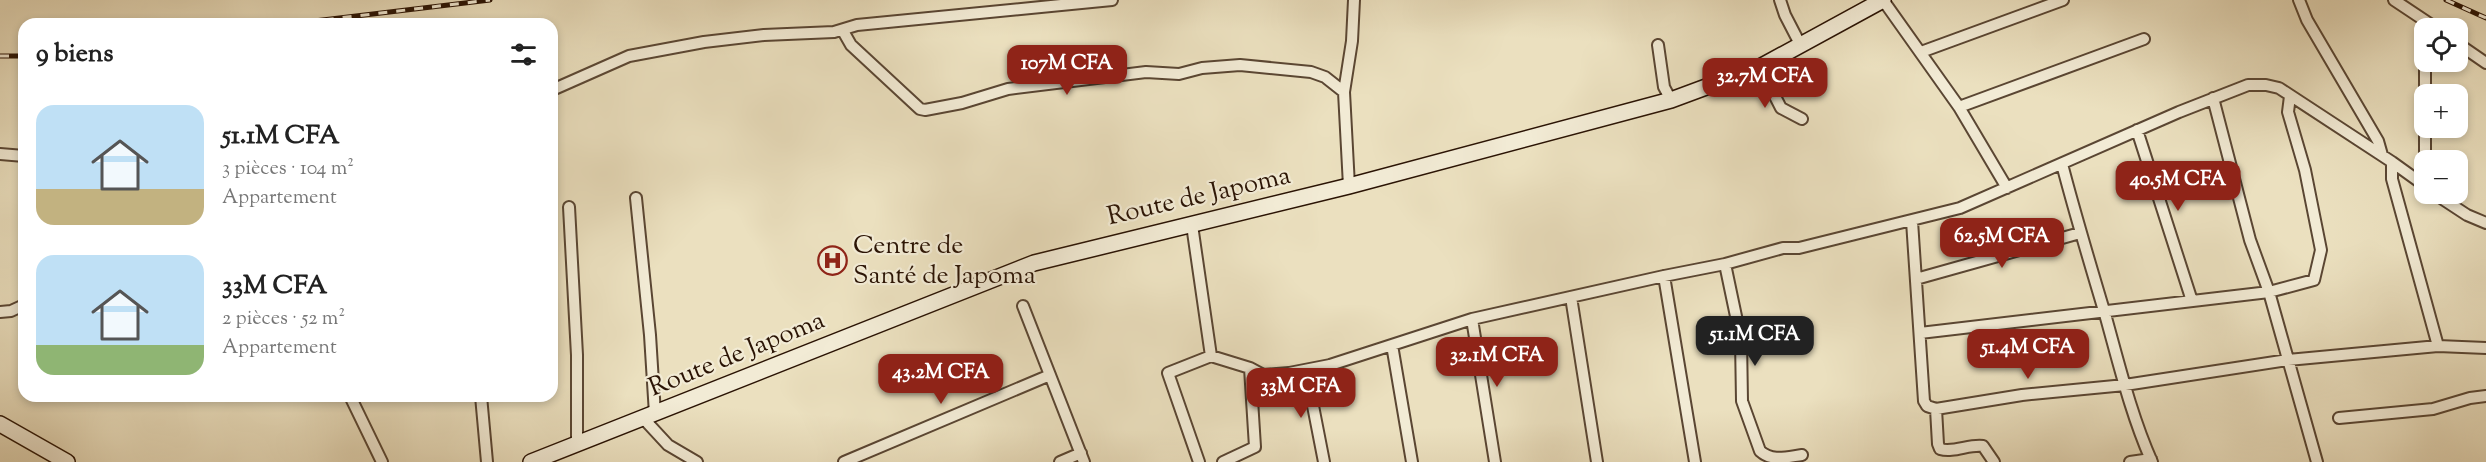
<!DOCTYPE html>
<html lang="fr">
<meta charset="utf-8">
<style>
body{margin:0;font-family:"Sorts Mill Goudy",serif;background:#f6f6f6;color:#222;height:100vh;display:flex;flex-direction:column;font-size:22px;white-space:nowrap}
*{box-sizing:border-box;margin:0}
p{font-size:20px;color:#767676}
.icon{flex:none;width:33px;height:33px;fill:none;stroke:currentColor;stroke-width:2;stroke-linecap:round;stroke-linejoin:round}
.map{position:relative;flex:1;overflow:hidden}
.drawer{position:absolute;left:18px;top:18px;width:540px;height:384px;display:flex;flex-direction:column;background:#fff;border-radius:18px;box-shadow:0 3px 9px #0003}
.drawer>*{flex:none}
.buttons{position:absolute;left:2414px;top:18px;display:grid;gap:12px}
.buttons a{display:grid;place-items:center;width:54px;height:54px;border-radius:12px;background:#fff;box-shadow:0 3px 9px #0003;font-size:30px}
.price{position:absolute;translate:-50% -51px;padding:0 14px;border-radius:12px;background:#8f2418;color:#fff;font-size:20px;line-height:39px;filter:drop-shadow(0 2px 3px #0008)}
.price::after{content:'';position:absolute;left:50%;top:36px;width:18px;height:14px;margin-left:-9px;background:inherit;clip-path:polygon(0 0,100% 0,50% 100%)}
.price.on{background:#222;color:#fff}
ul{padding:0;list-style:none}
li{display:flex;align-items:center;gap:18px;height:150px;padding:0 18px}
li span{display:grid;place-items:center;flex:none;width:168px;height:120px;border-radius:18px;color:#555}
li>.icon{margin-inline-start:auto}
span .icon{width:72px;height:72px;fill:#fffc;stroke-width:1}
li b{font-size:26px}
h2{display:flex;justify-content:space-between;align-items:center;height:72px;padding:0 18px;font-size:26px}
.map>svg:first-child{display:block}
.lines{fill:none;stroke-linecap:round;stroke-linejoin:round}
.street-casing{stroke:#5a4633;stroke-width:14}
.secondary-casing{stroke:#2a1304;stroke-width:18}
.street{stroke:#f2ebd5;stroke-width:10}
.secondary{stroke:#f2ebd5;stroke-width:15}
.rail-casing{stroke:#2a1304;stroke-width:5}
.rail{stroke:#f2ebd5;stroke-width:3;stroke-dasharray:9;stroke-linecap:butt}
.labels{text-anchor:middle;dominant-baseline:central;stroke-width:4.5;stroke-linejoin:round;paint-order:stroke}
.street-label{font-size:26px;fill:#2a1304;stroke:#f2ebd5}
.poi-label{font-size:26px;fill:#2a1304;stroke:#f2ebd5;text-anchor:start}
</style>
<div class="map">
<svg width="2486" height="462" viewBox="0 0 2486 462">
<rect width="100%" height="100%" fill="#ebe0bf"/>
<filter id="stains"><feTurbulence type="fractalNoise" baseFrequency=".00333" numOctaves="4"/><feColorMatrix values="0 0 0 0 .2 0 0 0 0 .09 0 0 0 0 .02 0 0 0 .5 -.17"/></filter>
<radialGradient id="worn" r=".72"><stop offset=".6" stop-color="#630" stop-opacity="0"/><stop offset="1" stop-color="#630" stop-opacity=".3"/></radialGradient>
<g class="lines">
<defs>
<path id="street" d="M1780,0L1785,15L1800,44
M1883,0L1959,107L2007,188
M2299,0L2307,20L2378,141L2382,155
M2394,0L2436,28
M843,31L851,45L920,109L925,110L962,103L1008,89L1146,72L1179,74L1202,68L1240,65L1311,72L1325,77L1344,92
M2457,43L2486,63
M1658,45L1664,87L1671,100
M1921,52L2063,0
M2425,62V94
M1760,67L1781,108L1802,119
M552,90L629,56L704,42L764,35L834,32L857,25L1112,0
M2213,98L2250,240L2269,292L2317,462
M1959,107L2144,39
M2425,128V160
M2137,130L2192,301
M0,154L24,156
M2392,162V179L2438,346
M2062,164C2075,214 2090,264 2105,314C2119,364 2131,415 2152,462
M1349,186L1344,92L1352,41L1354,0
M2435,194L2467,215L2486,223
M636,198L650,335L655,414
M569,207L577,355V444
M1912,221L1924,401L1927,406L1936,409L2022,395L2125,385L2288,360L2438,346L2486,348
M1192,225L1211,356
M1725,264L1741,340L1742,401L1760,451C1772,462 1787,457 1802,455
M1664,276L1695,462
M1916,279L2080,233
M1571,297L1597,462
M1023,306L1084,462
M0,312L11,311L24,305
M1472,319L1495,462
M1920,333L2269,292L2314,280L2321,250L2305,170L2288,112L2290,96
M1392,345L1412,462
M1306,370L1324,462
M350,396L382,462
M481,396L487,462
M1936,409L1938,444L1940,449C1954,453 1969,444 1983,446L1994,462
M643,418L668,445L697,462
M2339,418L2433,409L2470,398L2486,396
M844,462L1050,375
M1060,462L1081,453
M1199,462L1168,373L1211,356L1250,368L1263,375L1289,373L1330,365L1472,319L1664,276L1725,264L1783,248H1799L1960,208L2179,112L2248,85H2266L2279,88L2392,162L2424,185
M1223,462L1255,447L1250,368
M2130,462L2151,459"/>
<path id="secondary" d="M0,424L67,462
M531,462L1034,263L1349,186L1671,100L1760,67L1883,0"/>
</defs>
<use href="#street" class="street-casing"/>
<use href="#secondary" class="secondary-casing"/>
<use href="#street" class="street"/>
<use href="#secondary" class="secondary"/>
<defs>
<path id="rail" d="M2446,0L2486,18
M289,24L490,0
M0,56H24"/>
</defs>
<use href="#rail" class="rail-casing"/>
<use href="#rail" class="rail"/>
</g>
<defs>
<symbol id="hospital-ring" viewBox="-11 -11 22 22"><circle r="9.5" fill="#f2ebd5" stroke="#8f2418" stroke-width="1.5"/><path d="M-5-5h3v3.5h4V-5h3V5h-3V1.5h-4V5h-3Z" fill="#8f2418"/></symbol>
</defs>
<g fill-rule="evenodd">
<use href="#hospital-ring" x="816" y="244" width="33" height="33"/>
</g>
<g class="labels">
<g class="street-label">
<text transform="translate(1199 197) rotate(-13)">Route de Japoma</text>
<text transform="translate(737 355) rotate(-22)">Route de Japoma</text>
</g>
<g class="poi-label">
<text x="853" y="246">Centre de<tspan x="853" dy="30">Santé de Japoma</tspan></text>
</g>
</g>
<rect width="100%" height="100%" filter="url(#stains)"/>
<rect width="100%" height="100%" fill="url(#worn)"/>
</svg>
<div class="buttons">
<a><svg class="icon" aria-label="locate" viewBox="0 0 24 24"><circle cx="12" cy="12" r="6"/><path d="M12 2v4M12 18v4M2 12h4M18 12h4"/></svg></a>
<a>+</a>
<a>−</a>
</div>
<b class="price" style="left:1067px;top:96px">107M CFA</b>
<b class="price" style="left:1765px;top:109px">32.7M CFA</b>
<b class="price" style="left:2178px;top:212px">40.5M CFA</b>
<b class="price" style="left:2002px;top:269px">62.5M CFA</b>
<b class="price on" style="left:1755px;top:367px">51.1M CFA</b>
<b class="price" style="left:2028px;top:380px">51.4M CFA</b>
<b class="price" style="left:1497px;top:388px">32.1M CFA</b>
<b class="price" style="left:941px;top:405px">43.2M CFA</b>
<b class="price" style="left:1301px;top:419px">33M CFA</b>
<section class="drawer">
<h2>9 biens<svg class="icon" aria-label="filters" viewBox="0 0 24 24"><path d="M4 7h16M4 17h16"/><circle cx="9" cy="7" r="2"/><circle cx="15" cy="17" r="2"/></svg></h2>
<ul>
<li><span style="background:linear-gradient(#bfe0f5 70%,#c2b280 0)"><svg class="icon" aria-label="home" viewBox="0 0 24 24"><path d="M3 11l9-7 9 7M6 9v11h12V9"/></svg></span><div><b>51.1M CFA</b><p>3 pièces · 104 m²</p><p>Appartement</p></div></li>
<li><span style="background:linear-gradient(#bfe0f5 75%,#8fb573 0)"><svg class="icon" aria-label="home" viewBox="0 0 24 24"><path d="M3 11l9-7 9 7M6 9v11h12V9"/></svg></span><div><b>33M CFA</b><p>2 pièces · 52 m²</p><p>Appartement</p></div></li>
</ul>
</section>
</div>
